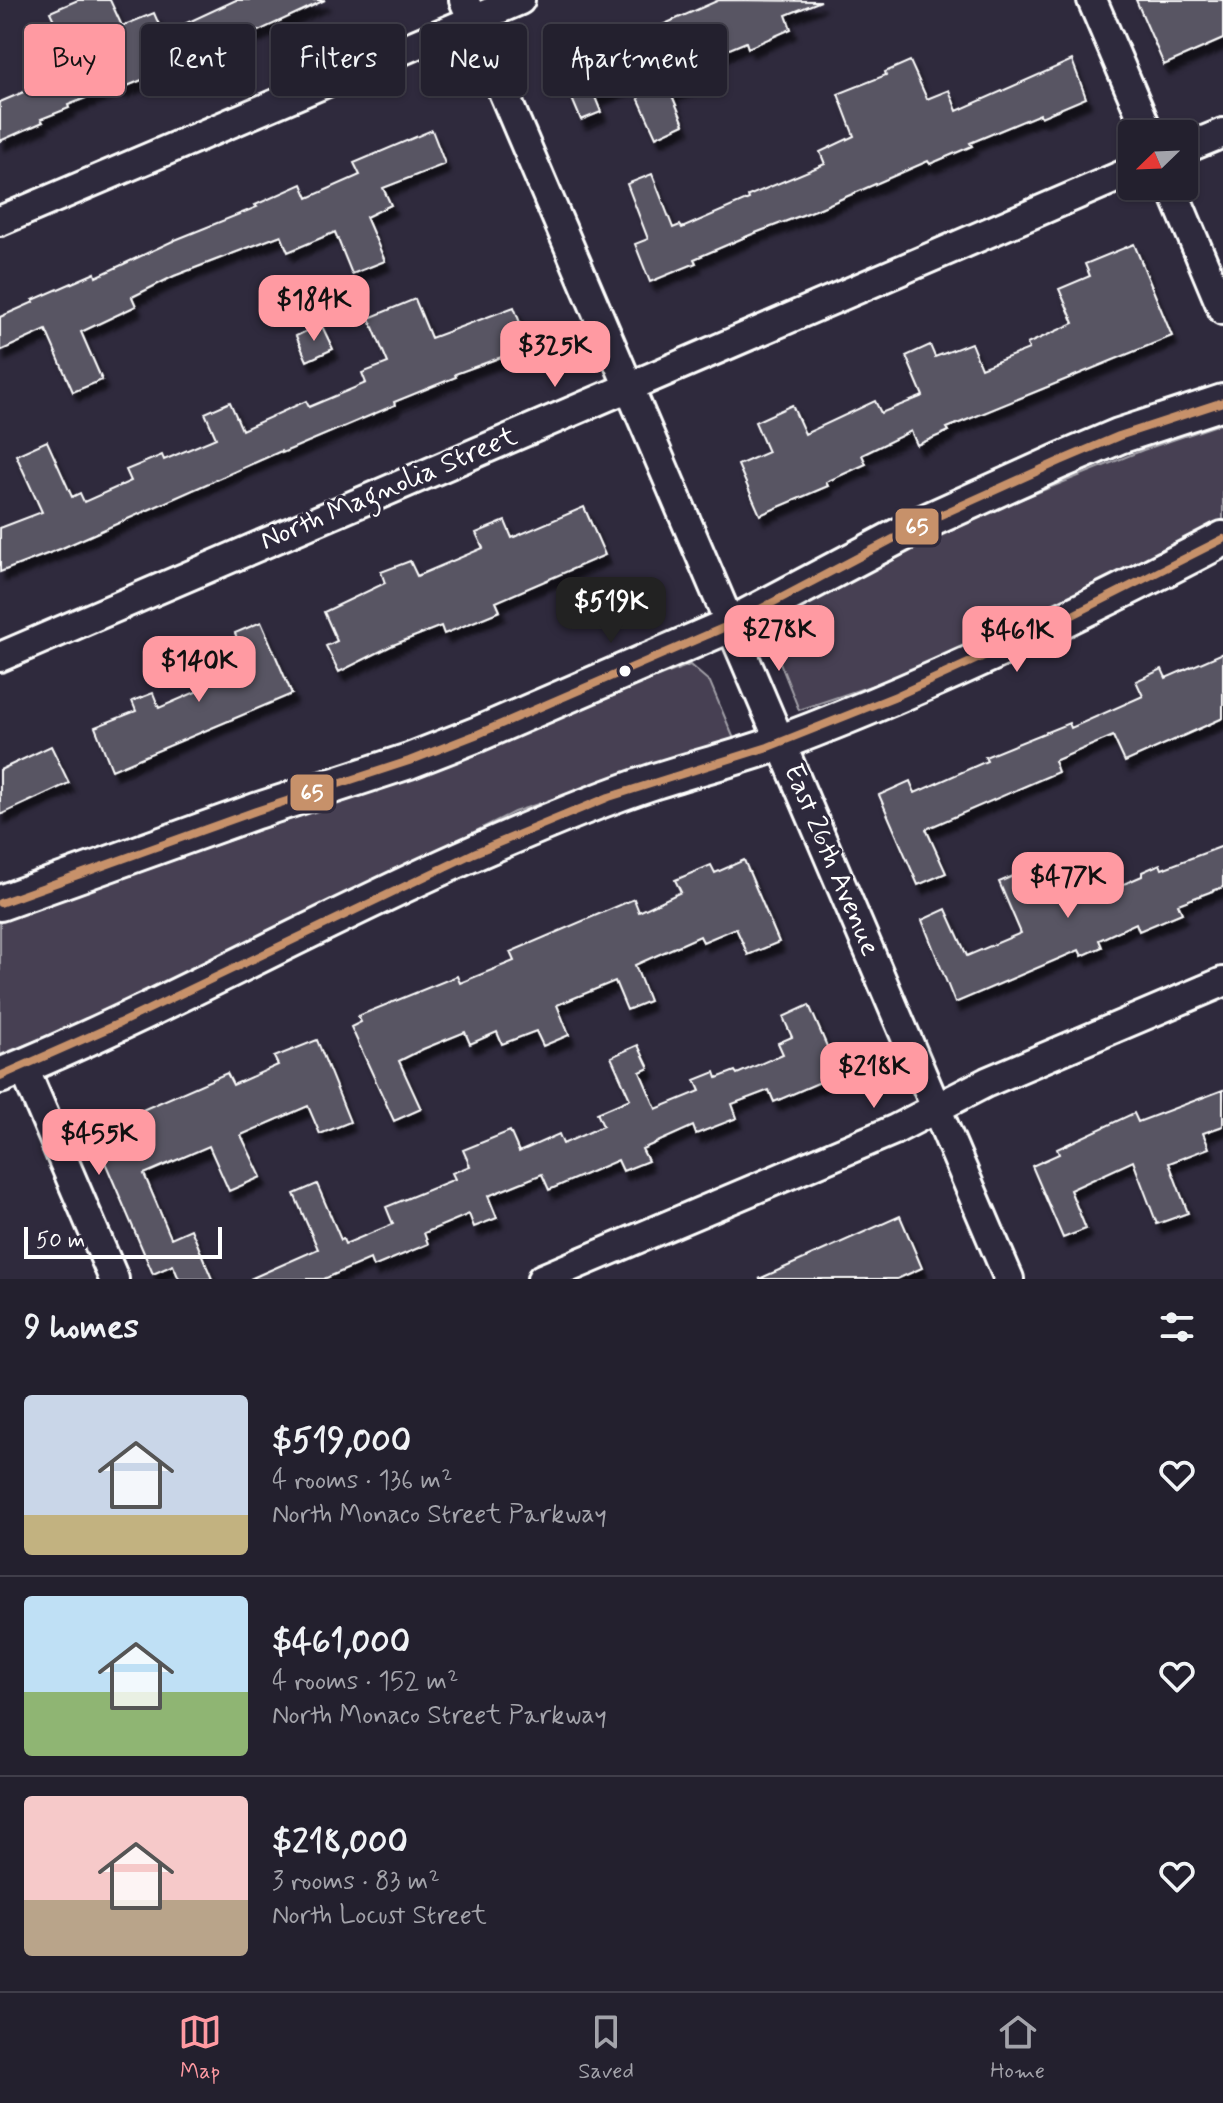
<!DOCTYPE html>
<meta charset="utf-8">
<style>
body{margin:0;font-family:Mynerve,sans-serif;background:#2b2836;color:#f1f3f6;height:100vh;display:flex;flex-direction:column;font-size:30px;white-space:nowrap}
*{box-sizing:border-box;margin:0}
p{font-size:26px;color:#a3a3aa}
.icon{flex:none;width:44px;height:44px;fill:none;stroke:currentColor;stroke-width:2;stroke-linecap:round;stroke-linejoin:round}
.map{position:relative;height:1279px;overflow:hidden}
.side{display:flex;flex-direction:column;background:#23202e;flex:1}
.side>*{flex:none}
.top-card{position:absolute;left:24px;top:24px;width:800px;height:72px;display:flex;gap:16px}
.needle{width:52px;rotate:247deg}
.tools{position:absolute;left:1118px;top:120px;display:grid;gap:16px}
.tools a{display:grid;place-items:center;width:80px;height:80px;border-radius:8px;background:#23202e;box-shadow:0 2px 6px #0004,0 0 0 2px #403e4a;font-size:40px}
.scale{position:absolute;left:24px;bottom:20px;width:198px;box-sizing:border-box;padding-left:8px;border:4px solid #fff;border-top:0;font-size:22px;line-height:28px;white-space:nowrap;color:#fff;-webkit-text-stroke:6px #2f2a3d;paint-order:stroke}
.price{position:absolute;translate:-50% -68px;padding:0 18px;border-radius:16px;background:#ff9aa2;color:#111;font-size:26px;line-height:52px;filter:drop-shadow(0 2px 4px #0008)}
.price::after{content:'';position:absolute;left:50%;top:48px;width:24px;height:18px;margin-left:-12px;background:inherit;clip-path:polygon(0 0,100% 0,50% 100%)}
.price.current{background:#222;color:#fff}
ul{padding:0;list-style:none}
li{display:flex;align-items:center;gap:24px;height:200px;padding:0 24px}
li+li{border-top:2px solid #403e4a}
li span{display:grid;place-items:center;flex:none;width:224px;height:160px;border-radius:8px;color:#555}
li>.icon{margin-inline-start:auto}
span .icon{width:96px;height:96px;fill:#fffc;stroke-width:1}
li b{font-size:34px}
h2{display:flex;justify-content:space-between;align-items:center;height:96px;padding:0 24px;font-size:34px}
.pill{padding:0 28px;border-radius:8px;background:#23202e;box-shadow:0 2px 6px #0004,0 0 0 2px #403e4a;font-size:28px;line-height:72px}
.pill.current{background:#ff9aa2;color:#111}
.menu{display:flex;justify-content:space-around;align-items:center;height:112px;border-top:2px solid #403e4a;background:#23202e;font-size:22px;color:#a3a3aa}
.menu a{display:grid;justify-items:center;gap:4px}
.menu .current{color:#ff9aa2}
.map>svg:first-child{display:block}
.green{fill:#464152;stroke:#a2a0a8;stroke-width:2}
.building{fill:#595564;stroke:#fff;stroke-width:2;filter:url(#shadow)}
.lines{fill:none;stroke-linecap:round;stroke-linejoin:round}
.minor-casing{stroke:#fff;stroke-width:34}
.major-casing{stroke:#fff;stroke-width:40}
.minor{stroke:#2f2a3d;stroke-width:28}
.major{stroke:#2f2a3d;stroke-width:34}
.bus-1-casing{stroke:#2f2a3d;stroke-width:14}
.bus-1{stroke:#c7916a;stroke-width:8}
.bus-dot{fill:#fff;stroke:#2f2a3d;stroke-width:3}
.labels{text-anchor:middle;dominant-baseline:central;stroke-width:6;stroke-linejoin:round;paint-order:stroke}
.street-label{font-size:28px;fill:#fff;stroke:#2f2a3d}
.line-badge{stroke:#2f2a3d;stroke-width:3}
.badge-label{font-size:22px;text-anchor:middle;font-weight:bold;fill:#fff}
</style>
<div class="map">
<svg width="1223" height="1279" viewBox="0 0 1223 1279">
<defs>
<filter id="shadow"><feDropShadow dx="5" dy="9" stdDeviation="2" flood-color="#0009"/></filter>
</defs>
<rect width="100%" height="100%" fill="#2f2a3d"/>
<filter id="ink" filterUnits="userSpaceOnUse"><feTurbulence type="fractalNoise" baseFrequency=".0125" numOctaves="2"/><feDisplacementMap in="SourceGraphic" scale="16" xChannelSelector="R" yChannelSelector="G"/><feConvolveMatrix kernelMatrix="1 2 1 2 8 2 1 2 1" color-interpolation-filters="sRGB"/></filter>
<g filter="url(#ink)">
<path class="green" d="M1223,423V526L1086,595L912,672L799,710L766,627L952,527L1143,450Z
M690,665L710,682L734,739L514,812L140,999L0,1055V922C141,869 283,823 424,772C514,739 600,697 690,665Z"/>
<path class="building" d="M78,0H110L122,26L154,13L163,34L236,0H325L226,46L221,35L172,57L176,66L120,89L118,85L68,105L69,108L41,119L43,122L0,141V102L52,80L48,70L73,60L50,12Z
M719,0L821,1L786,15L791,29L748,48L746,42L681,69L688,86L671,93L684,124L656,137L631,82L595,97L601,112L581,120L560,70Z
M1136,0H1223V39L1164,65Z
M1072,60L1086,98L1041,117L1040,114L970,143L972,146L930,164L928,161L818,209L750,235L694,259L696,263L650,282L635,244L648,239L627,184L652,174L673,228L680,225L682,228L749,199L748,196L825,164L820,152L854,136L838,94L886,75L885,72L910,61L927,99L949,90L957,111Z
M432,130L445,164L383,188L391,205L366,217L385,261L352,274L335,232L288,252L281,235L174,276L132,297L136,306L81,332L102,380L73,392L46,330L0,351V317L34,302L33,300L95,273L96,277L175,240L257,207L255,205L302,184L308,198L360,175L354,163Z
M1134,244L1172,336L947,428L949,431L917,445L911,431L862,455L866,464L826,482L828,486L760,515L738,465L768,452L755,422L792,405L805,434L875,401L881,413L923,396L906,356L930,345L935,357L971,343L981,368L1029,349L1027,344L1074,323L1059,289L1090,276L1085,264Z
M415,299L431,338L514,307L529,347L455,374L456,377L394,402L395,405L282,453L281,451L60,549L0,572V528L42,512L16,455L47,441L72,497L80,493L84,502L131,481L126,470L162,455L164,460L216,438L205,413L230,402L242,430L306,401L309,407L366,383L362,373L388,363L369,318Z
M321,324L333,349L307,361L296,336Z
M584,507L605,555L496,602L500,611L444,634L441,626L393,645L339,672L326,646L337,641L324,612L385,583L381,572L410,561L417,576L483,548L476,533L505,521L512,538Z
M261,622L292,694L112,770L95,727L136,711L132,701L153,693L159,708L205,688L200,678L245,658L235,633Z
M1223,653V718L1125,762L1113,736L1054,761L1058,772L926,829L946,873L918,885L879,795L910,781L915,793L987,761L985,757L1069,723L1071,728L1143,696L1136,681L1162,669L1166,678Z
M51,746L69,783L0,815V770Z
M1223,846V887L1178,904L1182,913L1139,931L1136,923L1099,940L1102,947L1082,956L1079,950L955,1003L922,920L946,909L967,956L1021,933L999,882L1030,869L1036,885L1074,869L1087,900L1142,876V872L1160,864L1162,869Z
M744,860L779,942L748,955L736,928L703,942L700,936L635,965L649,1001L627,1010L615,981L557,1005L569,1035L543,1046L536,1031L502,1044L497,1032L470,1044L465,1032L423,1049L399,1061L421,1109L394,1121L351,1027L361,1022L358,1016L457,976L460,983L514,961L510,952L634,899L639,912L681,892L675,880L711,865L715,873Z
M809,1005L839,1074L774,1102L769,1090L732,1104L737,1118L696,1134L693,1126L642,1149L648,1161L623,1171L618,1160L549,1190L542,1174L488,1196L497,1218L474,1227L469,1214L424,1233L428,1244L373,1267L370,1259L324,1279H250L318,1249L294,1194L317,1184L341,1240L343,1239L345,1244L393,1224L386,1207L455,1179L452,1173L470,1166L463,1150L510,1131L519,1152L559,1134L563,1144L603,1126L597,1113L630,1099L611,1057L638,1045L649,1068L640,1072L656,1109L700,1091L695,1080L715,1072L717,1078L735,1071L737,1074L783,1054L778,1043L792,1037L783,1017Z
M317,1040L350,1122L320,1134L308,1106L241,1135L261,1177L229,1191L209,1146L144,1174L171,1238L191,1229L212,1279H179L173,1265L153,1274L92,1132L227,1073L233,1085L278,1065L274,1057Z
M1223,1090V1126L1203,1133L1209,1148L1169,1163L1188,1213L1157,1224L1133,1161L1070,1190L1086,1229L1063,1238L1032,1166L1059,1154L1057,1149L1134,1113L1138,1122Z
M900,1216L922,1268L897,1279H759Z"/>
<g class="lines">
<defs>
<path id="minor" d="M464,0L1009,1279
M1092,0L1149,134
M1184,149L1223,133
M1171,186L1223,310
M0,221L520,0
M0,657L1132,171
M23,1066L114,1279
M542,1279L894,1130L987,1082L1223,982"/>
<path id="major" d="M0,903L256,811L409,761L478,734L730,625L925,522L1060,461L1119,436L1223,402
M0,1076C162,1010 314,923 474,853C533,827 594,801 655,781C698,767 742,757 784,741C935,684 1080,614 1223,539"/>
</defs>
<use href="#minor" class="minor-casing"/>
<use href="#major" class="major-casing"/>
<use href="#minor" class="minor"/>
<use href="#major" class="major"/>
<defs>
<path id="bus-1" d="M0,903L256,811L409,761L478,734L730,625L925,522L1060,461L1119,436L1223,402
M0,1076L120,1023L474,853L609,797L768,747L896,696L1061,621L1223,539"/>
</defs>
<use href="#bus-1" class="bus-1-casing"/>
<use href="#bus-1" class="bus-1"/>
</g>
</g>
<circle class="bus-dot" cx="625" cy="671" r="7"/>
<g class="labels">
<g class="street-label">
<text transform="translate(389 489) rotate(-23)">North Magnolia Street</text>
<text transform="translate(831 860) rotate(67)">East 26th Avenue</text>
</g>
</g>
<g class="line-badge">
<rect x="894" y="507" width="46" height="39" rx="8" fill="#c7916a"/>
<rect x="289" y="773" width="46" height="39" rx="8" fill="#c7916a"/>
</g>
<g class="badge-label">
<text x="917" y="534">65</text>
<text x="312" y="800">65</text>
</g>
</svg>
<div class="tools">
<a><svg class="needle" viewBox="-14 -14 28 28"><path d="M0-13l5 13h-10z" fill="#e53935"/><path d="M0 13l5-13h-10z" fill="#a3a3aa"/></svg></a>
</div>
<div class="scale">50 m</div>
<b class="price" style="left:314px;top:343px">$184K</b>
<b class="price" style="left:555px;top:389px">$325K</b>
<b class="price current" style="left:611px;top:645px">$519K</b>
<b class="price" style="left:779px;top:673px">$278K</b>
<b class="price" style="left:1017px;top:674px">$461K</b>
<b class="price" style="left:199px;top:704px">$140K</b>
<b class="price" style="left:1068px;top:920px">$477K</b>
<b class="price" style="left:874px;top:1110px">$218K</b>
<b class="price" style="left:99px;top:1177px">$455K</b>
<div class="top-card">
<a class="pill current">Buy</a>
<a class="pill">Rent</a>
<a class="pill">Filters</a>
<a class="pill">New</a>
<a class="pill">Apartment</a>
</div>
</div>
<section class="side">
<h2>9 homes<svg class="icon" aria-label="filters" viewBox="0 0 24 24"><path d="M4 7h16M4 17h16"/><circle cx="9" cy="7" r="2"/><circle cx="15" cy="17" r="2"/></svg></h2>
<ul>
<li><span style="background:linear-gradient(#c9d6e8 75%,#c2b280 0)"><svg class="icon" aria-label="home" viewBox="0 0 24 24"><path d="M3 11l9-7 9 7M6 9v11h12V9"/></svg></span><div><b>$519,000</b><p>4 rooms · 136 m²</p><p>North Monaco Street Parkway</p></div><svg class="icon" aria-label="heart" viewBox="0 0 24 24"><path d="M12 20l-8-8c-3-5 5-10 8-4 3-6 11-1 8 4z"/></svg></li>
<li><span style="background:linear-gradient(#bfe0f5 60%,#8fb573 0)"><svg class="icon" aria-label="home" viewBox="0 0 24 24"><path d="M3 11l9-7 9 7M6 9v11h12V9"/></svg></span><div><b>$461,000</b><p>4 rooms · 152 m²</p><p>North Monaco Street Parkway</p></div><svg class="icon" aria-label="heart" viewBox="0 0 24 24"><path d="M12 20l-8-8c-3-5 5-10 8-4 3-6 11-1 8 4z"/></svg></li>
<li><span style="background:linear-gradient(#f6c9c9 65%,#b9a48a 0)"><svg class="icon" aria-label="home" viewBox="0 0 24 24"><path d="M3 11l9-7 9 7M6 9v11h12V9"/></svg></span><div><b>$218,000</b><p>3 rooms · 83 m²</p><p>North Locust Street</p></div><svg class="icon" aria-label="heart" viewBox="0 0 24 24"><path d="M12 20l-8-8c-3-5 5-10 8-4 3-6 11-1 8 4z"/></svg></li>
</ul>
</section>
<nav class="menu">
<a class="current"><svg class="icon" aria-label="map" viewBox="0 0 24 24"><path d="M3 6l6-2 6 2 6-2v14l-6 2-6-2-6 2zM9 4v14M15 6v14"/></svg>Map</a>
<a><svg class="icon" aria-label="saved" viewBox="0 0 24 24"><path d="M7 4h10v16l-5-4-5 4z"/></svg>Saved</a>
<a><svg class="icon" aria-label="home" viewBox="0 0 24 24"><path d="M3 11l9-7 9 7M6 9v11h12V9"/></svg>Home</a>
</nav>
